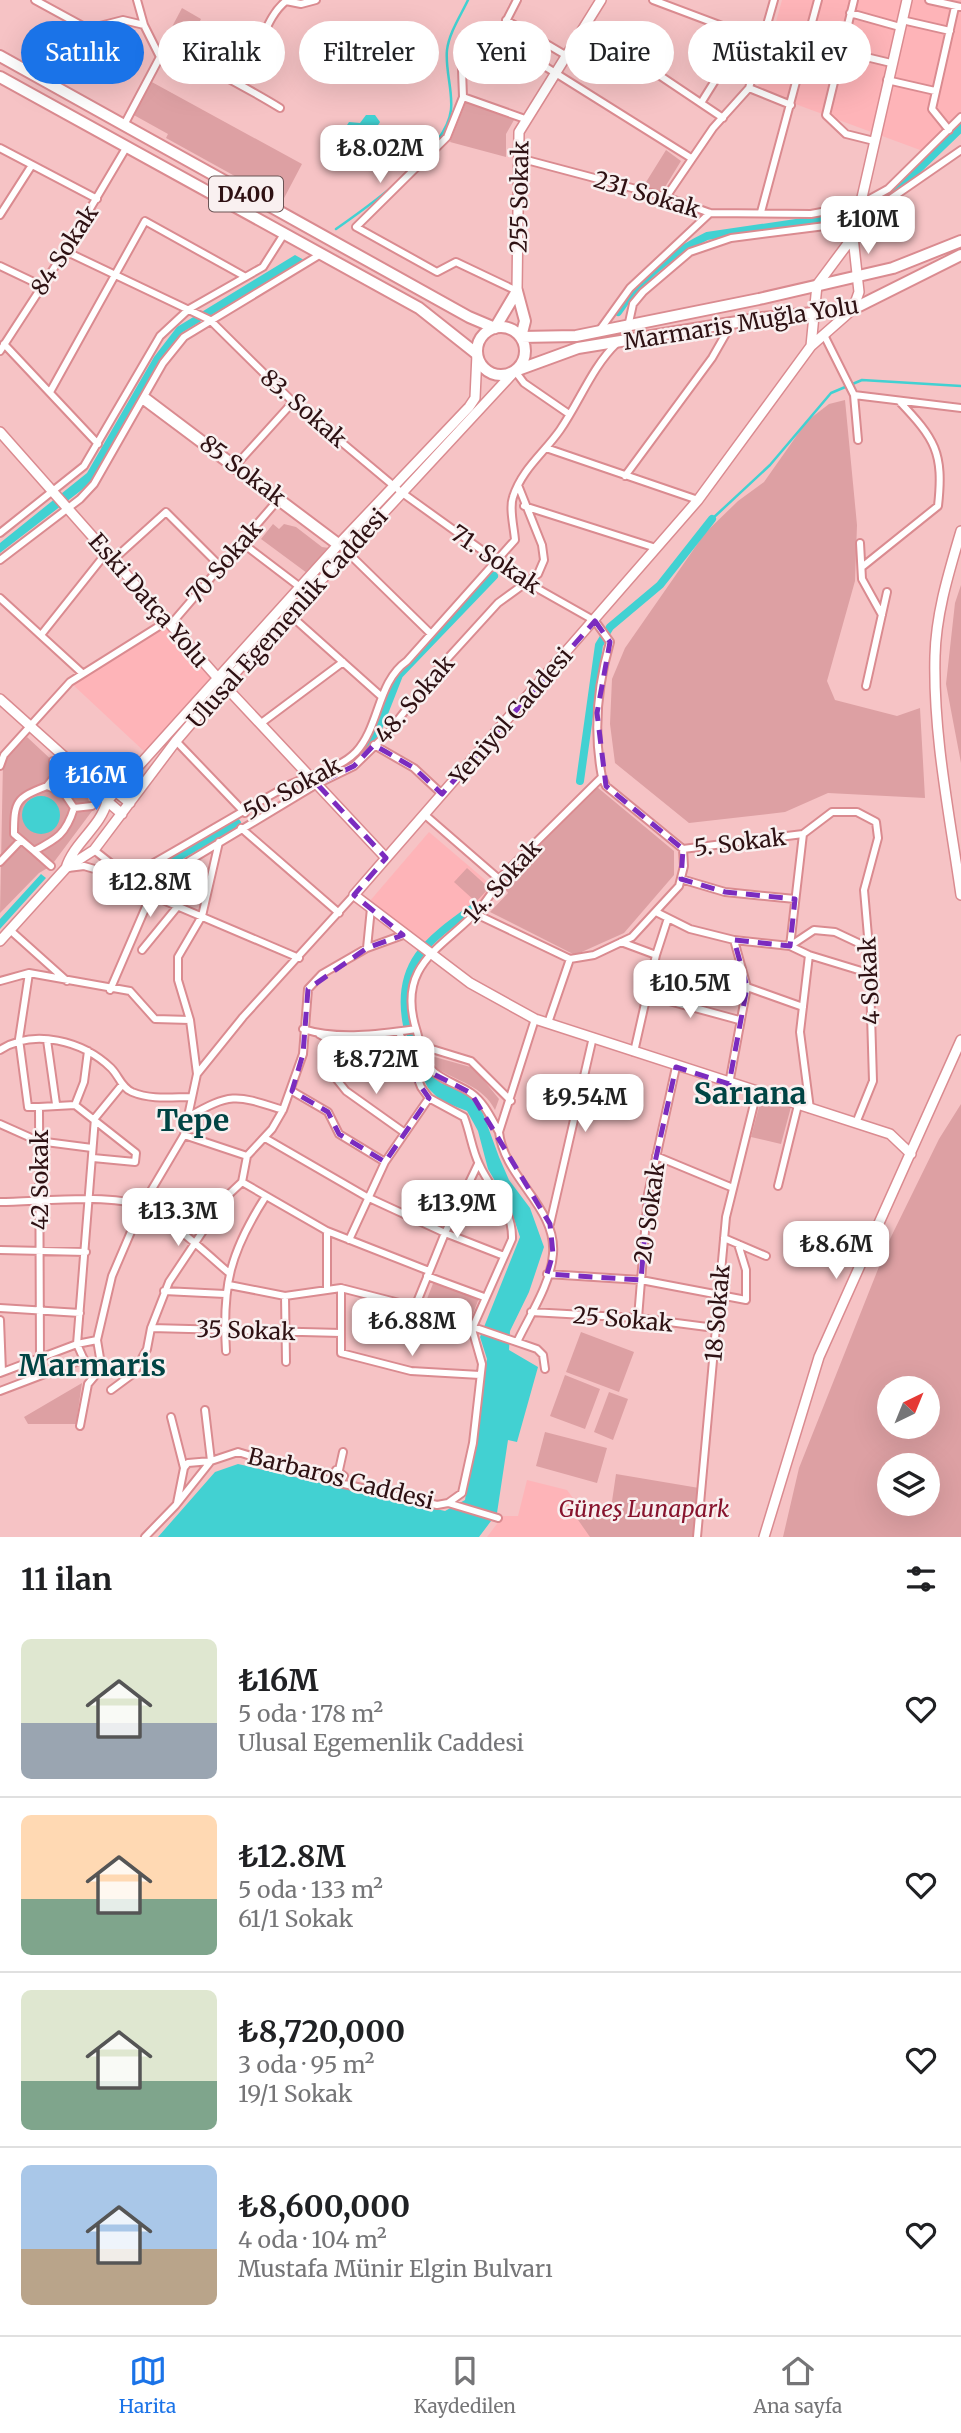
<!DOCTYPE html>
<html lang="tr">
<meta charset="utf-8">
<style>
body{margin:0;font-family:Merriweather,serif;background:#f6f6f6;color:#202124;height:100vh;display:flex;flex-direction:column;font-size:26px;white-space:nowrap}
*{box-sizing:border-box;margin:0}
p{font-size:23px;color:#757577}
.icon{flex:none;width:38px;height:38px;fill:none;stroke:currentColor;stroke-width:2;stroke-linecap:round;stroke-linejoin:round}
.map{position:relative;height:1537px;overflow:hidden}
.panel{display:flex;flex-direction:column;background:#fff;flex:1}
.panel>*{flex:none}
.banner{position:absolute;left:21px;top:21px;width:920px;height:63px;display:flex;gap:14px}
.needle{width:46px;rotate:43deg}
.fabs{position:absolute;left:877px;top:1376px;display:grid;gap:14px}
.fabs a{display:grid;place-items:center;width:63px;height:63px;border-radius:50%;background:#fff;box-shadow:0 7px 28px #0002;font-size:35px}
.price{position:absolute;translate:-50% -60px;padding:0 16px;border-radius:14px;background:#fff;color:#222;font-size:23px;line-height:46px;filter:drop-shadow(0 2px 4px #0008)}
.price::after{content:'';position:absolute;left:50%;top:42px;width:21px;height:16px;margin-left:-10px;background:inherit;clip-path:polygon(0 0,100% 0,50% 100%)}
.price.active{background:#1a73e8;color:#fff}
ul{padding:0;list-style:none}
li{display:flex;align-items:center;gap:21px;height:175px;padding:0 21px}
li+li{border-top:2px solid #e0e0e0}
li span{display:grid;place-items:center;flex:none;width:196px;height:140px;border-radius:10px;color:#555}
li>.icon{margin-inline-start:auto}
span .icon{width:84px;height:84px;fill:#fffc;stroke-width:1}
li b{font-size:30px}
h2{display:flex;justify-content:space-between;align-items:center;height:84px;padding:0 21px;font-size:30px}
.pill{padding:0 24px;border-radius:32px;background:#fff;box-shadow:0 7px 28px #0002;font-size:24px;line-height:63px}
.pill.active{background:#1a73e8;color:#fff}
.menu{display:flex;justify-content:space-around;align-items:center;height:98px;border-top:2px solid #e0e0e0;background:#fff;font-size:19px;color:#757577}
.menu a{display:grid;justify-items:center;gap:4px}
.menu .active{color:#1a73e8}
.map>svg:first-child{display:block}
.built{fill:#feb4b8}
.green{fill:#dda0a3;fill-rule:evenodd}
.water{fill:#42d1d2}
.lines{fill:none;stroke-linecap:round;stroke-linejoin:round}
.stream{stroke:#42d1d2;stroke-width:2.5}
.canal{stroke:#42d1d2;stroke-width:8}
.street-casing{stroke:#da8b90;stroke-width:10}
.secondary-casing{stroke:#da8b90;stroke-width:12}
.highway-casing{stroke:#da8b90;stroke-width:14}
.street{stroke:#fff;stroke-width:6}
.secondary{stroke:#fff;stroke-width:9}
.highway{stroke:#fff;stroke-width:10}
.marked{fill:none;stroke:#7b2cbf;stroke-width:5;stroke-dasharray:14 9;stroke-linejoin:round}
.labels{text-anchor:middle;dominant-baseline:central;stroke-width:5;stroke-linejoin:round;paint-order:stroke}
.shield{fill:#f9f0f0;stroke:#6b5455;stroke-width:2}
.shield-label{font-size:21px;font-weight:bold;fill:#2e1113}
.street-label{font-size:23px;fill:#2e1113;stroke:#f9f0f0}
.park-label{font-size:23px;font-style:italic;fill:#87132d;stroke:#f9f0f0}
.district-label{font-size:30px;font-weight:bold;fill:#044;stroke:#f9f0f0}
</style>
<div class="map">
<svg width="961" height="1537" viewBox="0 0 961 1537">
<rect width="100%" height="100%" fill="#f6c3c5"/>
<path class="built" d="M782,0H961V126L931,154L757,90Z
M164,623L217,678L148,755L70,682Z
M429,832L490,884L493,894L431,946L369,902Z
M527,1480L567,1490L602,1537H487L503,1516H518Z"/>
<path class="green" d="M182,8L201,19L185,50L165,40Z
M343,42L374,57L366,74L335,59Z
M150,81L302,164L282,202L166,138L168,134L132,114Z
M466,102L514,120L506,134V157L450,142Z
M666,150L681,161L662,192L643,187Z
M845,400L857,525L855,581L827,681L835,700L897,716L920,708L925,798L828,793L785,812L689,823L615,763L610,724L612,679L625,648L705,533L738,501L764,482L807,421L829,404Z
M273,524L279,529L284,524L296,527L322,547L329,548L307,573L261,539Z
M961,585V763L946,684L955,603Z
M27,737L86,792L92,811L51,866L39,873L0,913L3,762Z
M597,787L674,851V875L624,933L575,955L490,912L508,893L502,884Z
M467,868L489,888L476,902L454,882Z
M431,1056L474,1068L499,1099L495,1110C483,1086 457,1081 436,1068Z
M761,1099L791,1107L781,1144L751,1137Z
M961,1104V1537H783L799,1468L890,1239L939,1139ZM889,1388H928V1426H889ZM889,1465H928V1503H889Z
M434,1281L479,1298L468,1327L423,1309Z
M581,1332L634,1352L619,1392L566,1372Z
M565,1375L600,1389L585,1429L550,1416Z
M82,1383L76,1424H28L24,1417Z
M609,1392L628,1399L613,1440L594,1432Z
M545,1432L607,1448L597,1483L536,1466Z
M616,1474L699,1488L694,1537H590L569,1507L610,1515Z"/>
<path class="water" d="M366,115H375L380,122L375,130L366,131L360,142H347L342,133L349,122L360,123Z
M295,255L304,260L183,332L161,360L92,482L0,553V543L87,473L154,357L177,327Z
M22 815a19 19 0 1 1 38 0a19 19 0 1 1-38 0Z
M41,874L46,878L0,929V919Z
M410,1024L422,1065L441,1083L464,1092L481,1108L499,1157L509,1180L530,1208L544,1247L529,1292L510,1331L509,1350L538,1367L517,1442L508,1440L497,1513L479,1537H158L215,1472L238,1464L445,1511L465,1500L475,1433L471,1431L487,1359L480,1337L520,1237L510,1207L488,1169L478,1131L467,1111L441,1101L428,1088L411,1054L405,1028Z"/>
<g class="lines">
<path class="stream" d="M336,229C369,206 446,152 451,110C453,90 445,70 447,50C449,33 461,15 468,0
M712,519L770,465L831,393L862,380L961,386"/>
<path class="canal" d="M873,204L897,190L961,128
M618,312C640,279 672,253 707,236L850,215
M317,778L350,762L366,745L377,731L399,675L494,576
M580,781L599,645L610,627L660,585L712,519
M159,868L237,823
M407,1025C395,964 428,940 473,908"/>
<defs>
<path id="street" d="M35,0L88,29L123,20L144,25
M517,0L498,37L461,42L463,97L447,137L356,227L437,272L456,262L517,291
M653,0L762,41L804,53
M854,0L826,115L846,134L874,141
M929,0L961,7
M850,13L900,27
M506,20L567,56
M902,20L950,31
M586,26L723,118
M498,37L691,158
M841,51L891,63
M160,57L177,51C212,70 246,87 280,108
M232,77C262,60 261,21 286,1L301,4L316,0
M887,80L935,91
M749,88L791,105
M463,97L525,119
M701,103L726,63L738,32
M124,125L160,57L144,25L137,0
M949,130L932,109L955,7
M0,148L97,199
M519,158L666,197L710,213L811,214L859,205L888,189L961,117
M666,197L713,128L749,88L774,0
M761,212L818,0
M0,215L32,165
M65,251L210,320L290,399L401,492L526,582L595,621L610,642C597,687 593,731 602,777L606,786L683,849L803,834L832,812H857L876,822L878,838L864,890L869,948L873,1081L856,1123
M0,266L40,285
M628,327L633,304L643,292L690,252L731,238L857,222L961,150
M599,331L630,288L710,213
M824,335L854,395L858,440
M4,344L98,444
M0,351L65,251L126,148
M515,371L524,383L569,414
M50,392L145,221L244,276
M854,395L961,408
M145,396L340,543
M142,400L337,546
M546,448L698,500
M236,465L293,402
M625,476L712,358L732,323
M524,506L656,548
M0,533L84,466L160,336L189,309L263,267L284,234
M241,542L300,587
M860,543L862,579L882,615
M339,544L431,634
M114,559L166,512L220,566
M0,560L80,499L94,484L163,363L184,337L321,254
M862,567L938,506C944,452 935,439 899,401
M0,598L82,673
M289,614L382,697
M41,635L107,552
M866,686L887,592
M260,724L343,662
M176,741L245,813
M374,745L414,768L442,794
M0,766L4,755L70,682L164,623H172L277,501
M47,786L54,777L53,761
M74,808L64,793L47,786C16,798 14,801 14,834L34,851C57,839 66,834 74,808L92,806
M424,814L499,879
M241,828L339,913
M94,850L151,895L299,958
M34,851L51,866
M0,862L21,840
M68,868L84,866L122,877
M127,878C182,848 235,815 289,785C310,774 340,769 356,752C380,726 377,682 407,661L515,540C514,527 509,508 513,497C522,469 544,453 560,430C580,401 592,367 617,343
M681,879L725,892L795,899
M155,897L189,861L317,784L354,766L387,734L437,670L498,603L538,574L544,560L542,545L518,485
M656,912L690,929L734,940L790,946L809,955L868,973
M476,914L570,959
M10,930L67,981
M621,942L656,955
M790,946L803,834
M790,946L814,930L835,932L869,948
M367,948L371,908
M142,950L178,906
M809,955L800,1032L810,1109
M29,973L19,1039L28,1107H39L40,1358
M0,981L29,973L130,991L155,1019L190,1020
M747,987L803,1007
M110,990L151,895
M647,995L739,1020
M548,1023L570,959L594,955L632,937L679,886L684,866L683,849
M303,1029C338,1040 380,1034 416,1029
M399,1032L421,1087L429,1098L464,1117C470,1132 472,1150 479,1164C491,1191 513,1208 512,1239L472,1329
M319,1034L387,1070L399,1066L408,1058
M47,1040L56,1104
M422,1046L471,1061L511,1101
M0,1050C34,1028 83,1041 111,1068C119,1076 121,1087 132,1092C151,1100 172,1097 192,1097
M634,1052L656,955L668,918
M197,1074L243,1017L354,895
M334,1076L346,1091L405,1133
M729,1084L747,987L734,940
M292,1091L328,1112L339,1134L385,1162
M75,1105L84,1082L88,1051
M39,1107L75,1105L136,1153L135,1162L93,1158
M188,1117C232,1092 236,1095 283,1110
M0,1124L38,1141L92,1148
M499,1132C491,1118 484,1102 471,1093C458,1084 440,1080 430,1068C423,1059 420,1043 417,1032C389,948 472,942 499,879L602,777
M184,1135L247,1156
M265,1138L367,1197L445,1233L504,1256
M656,1156L733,1188
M242,1182L327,1231L429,1271
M778,1186L798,1105
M0,1202C36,1202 110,1193 141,1206C167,1216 206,1253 228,1272
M550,1224L593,1037
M724,1238L766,1256
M349,1240L385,1162L429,1098
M0,1250L86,1252
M547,1274L641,1280L746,1300V1270L738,1244
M427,1276L484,1297
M229,1285L285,1296L341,1288L415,1307L537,1349L543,1355L545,1369
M341,1288V1353L411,1371L480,1375
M327,1290V1231
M164,1291L225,1294
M285,1296L286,1362
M415,1307L445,1233L478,1164
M0,1308L80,1313
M531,1312L638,1318L715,1328
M638,1318L648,1194L676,1067
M0,1320L2,1372
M151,1328L341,1333
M97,1340L112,1276L142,1206L184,1135L197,1074L190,1020L178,980V957L202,916L219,842
M97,1340L100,1358L89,1371L77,1344Z
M518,1340C530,1315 551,1283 553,1254C557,1207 504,1178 499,1132L535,1019
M226,1351C222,1285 230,1252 266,1196
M0,1373L77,1344L95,1118L122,1085
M111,1390L134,1373L147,1349L151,1328L169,1282L225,1198L242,1182L247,1156L272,1129L283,1110L303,1054L308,989L322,974L367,948L403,935
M0,1391L84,1359
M171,1417L184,1468L177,1503
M80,1426L88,1384L103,1366
M184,1468L188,1463L211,1461L205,1410
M339,1470L343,1452
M335,1482L332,1477L336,1470L344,1476L340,1483
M448,1503L462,1493L473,1443L482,1364L472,1329
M145,1537L176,1505L211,1461L238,1452L335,1482L437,1505L448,1503L498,1518
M697,1537L726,1217L757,1092"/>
<path id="secondary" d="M907,0L853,237L859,292L853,309L811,346L698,500L354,895L470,983L535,1019L890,1134L911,1154
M517,291L519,132L601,0
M811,346L817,285L852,238
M0,432L224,685L386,858
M961,531C949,572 936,613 935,656C933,736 950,817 961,895
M0,699L97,786L107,801L122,814
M97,786L115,791L130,803
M66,868C74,842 101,827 107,801L337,546L469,407L475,398L477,354
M0,941L66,868L94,850L176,741L224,685L515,371
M764,1537L819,1357L961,1040"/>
<path id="highway" d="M0,56L469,317L495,328L517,291
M0,77L419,308L477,354
M517,291L525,321L521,337L576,336L759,299L893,268L961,241
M477 351a24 24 0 1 1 48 0a24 24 0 1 1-48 0Z
M515,371L578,348L762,318L853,309L961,255"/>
</defs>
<use href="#street" class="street-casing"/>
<use href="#secondary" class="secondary-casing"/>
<use href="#highway" class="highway-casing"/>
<use href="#street" class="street"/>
<use href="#secondary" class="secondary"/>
<use href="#highway" class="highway"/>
</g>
<path class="marked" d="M595,621L610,642L597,713L606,786L683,849L681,879L725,892L795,899L790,946L734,940L747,987L729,1084L676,1067L648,1194L641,1280L547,1274L553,1254L550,1224L471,1093L400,1057L429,1098L385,1162L339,1134L328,1112L292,1091L303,1054L308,989L367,948L403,935L354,895L386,858L317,784L354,766L374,745L414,768L442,794Z"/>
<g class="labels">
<rect class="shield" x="209" y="176.5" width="74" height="35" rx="5"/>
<g class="shield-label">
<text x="246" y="194">D400</text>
</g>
<g class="street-label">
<text transform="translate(647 194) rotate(17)">231 Sokak</text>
<text transform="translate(519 197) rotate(-89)">255 Sokak</text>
<text transform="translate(64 250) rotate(-57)">84 Sokak</text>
<text transform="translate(741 323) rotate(-9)">Marmaris Muğla Yolu</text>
<text transform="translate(304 408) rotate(41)">83. Sokak</text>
<text transform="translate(243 470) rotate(37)">85 Sokak</text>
<text transform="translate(496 559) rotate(34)">71. Sokak</text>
<text transform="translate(224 562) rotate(-49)">70 Sokak</text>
<text transform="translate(149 600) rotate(49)">Eski Datça Yolu</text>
<text transform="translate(287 618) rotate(-48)">Ulusal Egemenlik Caddesi</text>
<text transform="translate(414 699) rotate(-49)">48. Sokak</text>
<text transform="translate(511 716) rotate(-49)">Yeniyol Caddesi</text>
<text transform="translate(292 788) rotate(-28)">50. Sokak</text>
<text transform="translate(740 842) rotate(-7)">5. Sokak</text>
<text transform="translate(502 881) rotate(-48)">14. Sokak</text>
<text transform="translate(869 981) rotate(-93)">4 Sokak</text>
<text transform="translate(39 1180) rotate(-90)">42 Sokak</text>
<text transform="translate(649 1213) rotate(-82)">20 Sokak</text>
<text transform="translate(717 1313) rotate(-85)">18 Sokak</text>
<text transform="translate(623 1319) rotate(5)">25 Sokak</text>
<text transform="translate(246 1330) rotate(2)">35 Sokak</text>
<text transform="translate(341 1478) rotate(14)">Barbaros Caddesi</text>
</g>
<g class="park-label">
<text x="644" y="1508">Güneş Lunapark</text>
</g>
<g class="district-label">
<text x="750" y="1093">Sarıana</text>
<text x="193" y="1120">Tepe</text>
<text x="92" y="1365">Marmaris</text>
</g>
</g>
</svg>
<div class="fabs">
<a><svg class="needle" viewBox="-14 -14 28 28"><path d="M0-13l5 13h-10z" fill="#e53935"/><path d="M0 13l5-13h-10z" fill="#757577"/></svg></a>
<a><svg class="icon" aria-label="layers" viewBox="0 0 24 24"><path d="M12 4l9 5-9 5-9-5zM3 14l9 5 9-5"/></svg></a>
</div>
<b class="price" style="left:380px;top:185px">₺8.02M</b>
<b class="price" style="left:868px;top:256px">₺10M</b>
<b class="price active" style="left:96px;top:812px">₺16M</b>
<b class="price" style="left:150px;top:919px">₺12.8M</b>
<b class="price" style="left:690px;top:1020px">₺10.5M</b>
<b class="price" style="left:376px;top:1096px">₺8.72M</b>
<b class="price" style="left:585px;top:1134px">₺9.54M</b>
<b class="price" style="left:457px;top:1240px">₺13.9M</b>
<b class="price" style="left:178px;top:1248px">₺13.3M</b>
<b class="price" style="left:836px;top:1281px">₺8.6M</b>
<b class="price" style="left:412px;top:1358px">₺6.88M</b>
<div class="banner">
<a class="pill active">Satılık</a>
<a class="pill">Kiralık</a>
<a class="pill">Filtreler</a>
<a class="pill">Yeni</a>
<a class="pill">Daire</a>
<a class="pill">Müstakil ev</a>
</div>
</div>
<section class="panel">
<h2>11 ilan<svg class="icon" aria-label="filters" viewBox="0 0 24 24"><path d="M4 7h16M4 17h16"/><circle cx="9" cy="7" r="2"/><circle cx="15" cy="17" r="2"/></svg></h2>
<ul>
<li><span style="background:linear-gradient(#dfe7d0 60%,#9aa5b1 0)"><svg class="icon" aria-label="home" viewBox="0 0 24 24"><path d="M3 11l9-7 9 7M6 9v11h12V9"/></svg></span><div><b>₺16M</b><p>5 oda · 178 m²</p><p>Ulusal Egemenlik Caddesi</p></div><svg class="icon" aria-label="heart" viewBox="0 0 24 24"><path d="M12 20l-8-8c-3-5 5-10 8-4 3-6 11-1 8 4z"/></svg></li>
<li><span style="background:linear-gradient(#ffd9b3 60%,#7fa58c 0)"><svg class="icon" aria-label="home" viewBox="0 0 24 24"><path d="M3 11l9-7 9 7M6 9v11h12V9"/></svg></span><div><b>₺12.8M</b><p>5 oda · 133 m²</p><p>61/1 Sokak</p></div><svg class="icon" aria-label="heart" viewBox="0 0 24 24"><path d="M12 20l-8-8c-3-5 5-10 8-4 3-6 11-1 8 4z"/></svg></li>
<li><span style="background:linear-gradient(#dfe7d0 65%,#7fa58c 0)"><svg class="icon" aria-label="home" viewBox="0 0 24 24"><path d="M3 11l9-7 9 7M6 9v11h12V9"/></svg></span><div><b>₺8,720,000</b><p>3 oda · 95 m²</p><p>19/1 Sokak</p></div><svg class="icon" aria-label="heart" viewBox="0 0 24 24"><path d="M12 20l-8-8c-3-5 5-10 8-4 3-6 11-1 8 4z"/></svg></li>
<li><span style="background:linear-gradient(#a9c7e8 60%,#b9a48a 0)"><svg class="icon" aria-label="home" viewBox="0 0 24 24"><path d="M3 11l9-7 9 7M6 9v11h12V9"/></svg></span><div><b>₺8,600,000</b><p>4 oda · 104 m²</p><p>Mustafa Münir Elgin Bulvarı</p></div><svg class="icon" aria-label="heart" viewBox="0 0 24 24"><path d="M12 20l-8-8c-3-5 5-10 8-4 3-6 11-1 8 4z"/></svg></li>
</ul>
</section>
<nav class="menu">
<a class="active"><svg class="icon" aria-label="map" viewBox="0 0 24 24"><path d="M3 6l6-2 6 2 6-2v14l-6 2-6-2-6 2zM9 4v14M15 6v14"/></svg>Harita</a>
<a><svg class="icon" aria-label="saved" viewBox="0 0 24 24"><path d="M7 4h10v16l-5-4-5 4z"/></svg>Kaydedilen</a>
<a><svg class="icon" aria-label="home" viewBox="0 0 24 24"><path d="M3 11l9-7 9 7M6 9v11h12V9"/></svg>Ana sayfa</a>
</nav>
